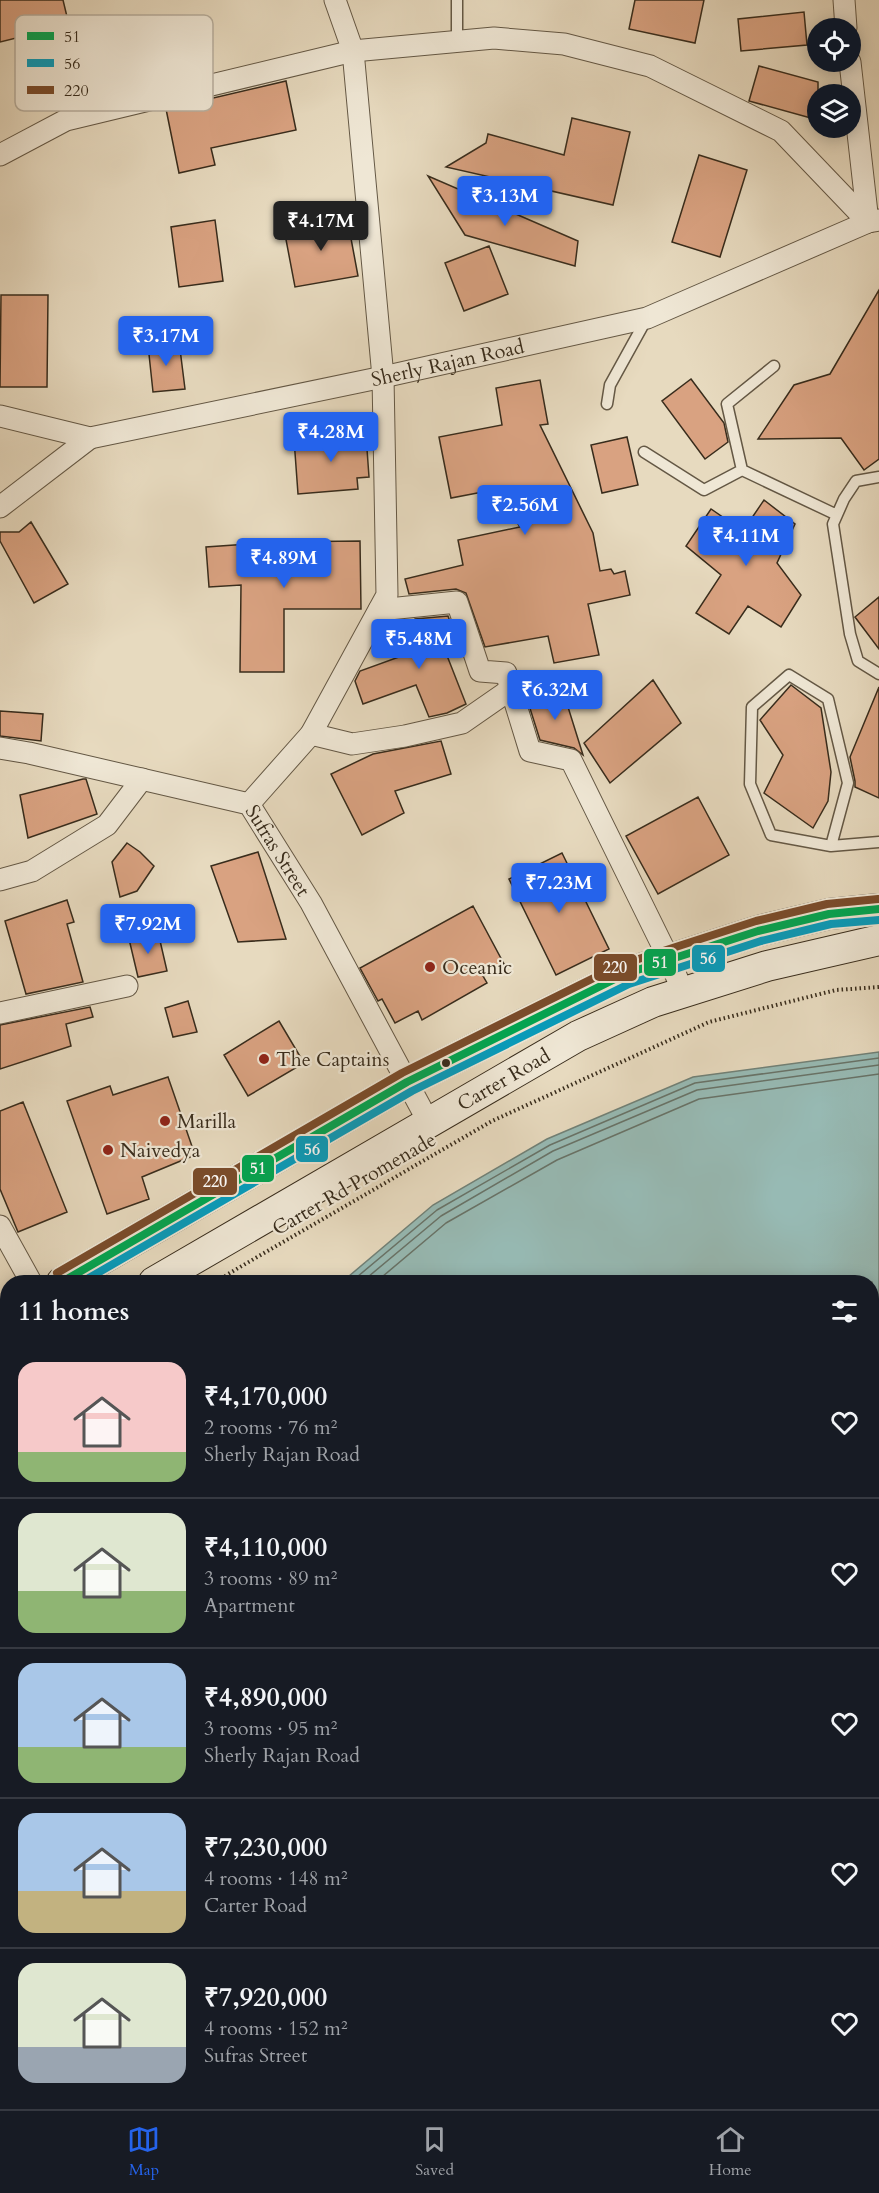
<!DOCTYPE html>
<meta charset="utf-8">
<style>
body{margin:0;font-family:Cardo,serif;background:#242831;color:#f1f3f6;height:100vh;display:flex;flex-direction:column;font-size:22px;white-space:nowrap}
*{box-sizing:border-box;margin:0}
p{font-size:20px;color:#9ea1a6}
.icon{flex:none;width:33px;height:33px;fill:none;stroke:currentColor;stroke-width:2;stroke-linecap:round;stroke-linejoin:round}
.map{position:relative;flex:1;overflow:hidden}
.side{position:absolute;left:0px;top:1275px;width:879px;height:834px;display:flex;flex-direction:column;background:#171b24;border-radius:24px 24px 0 0;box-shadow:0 3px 15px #0003}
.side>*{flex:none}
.buttons{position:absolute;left:807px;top:18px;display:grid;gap:12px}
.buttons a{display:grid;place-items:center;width:54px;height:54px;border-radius:50%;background:#171b24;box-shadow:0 3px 15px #0003;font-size:30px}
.price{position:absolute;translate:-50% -51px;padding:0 14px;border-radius:6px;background:#2563eb;color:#fff;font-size:20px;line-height:39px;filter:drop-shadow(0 2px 3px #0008)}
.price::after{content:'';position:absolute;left:50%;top:36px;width:18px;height:14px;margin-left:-9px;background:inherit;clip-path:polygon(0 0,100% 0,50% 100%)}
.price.current{background:#222;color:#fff}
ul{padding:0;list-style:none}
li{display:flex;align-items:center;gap:18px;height:150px;padding:0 18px}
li+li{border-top:2px solid #363941}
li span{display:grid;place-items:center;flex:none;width:168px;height:120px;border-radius:18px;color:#555}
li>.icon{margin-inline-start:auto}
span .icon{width:72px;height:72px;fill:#fffc;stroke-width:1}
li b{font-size:26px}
h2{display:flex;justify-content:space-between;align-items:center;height:72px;padding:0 18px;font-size:26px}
.tab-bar{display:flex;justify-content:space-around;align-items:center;height:84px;border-top:2px solid #363941;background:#171b24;font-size:16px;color:#9ea1a6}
.tab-bar a{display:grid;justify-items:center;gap:3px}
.tab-bar .current{color:#2563eb}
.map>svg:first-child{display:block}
.water{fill:#97bab4;stroke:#718177;stroke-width:1.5}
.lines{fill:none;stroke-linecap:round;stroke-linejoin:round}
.shore{stroke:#687368;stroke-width:1.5}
.building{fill:#d9a281;stroke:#382c1c;stroke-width:1.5}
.lane-casing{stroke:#645845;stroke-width:13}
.street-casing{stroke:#645845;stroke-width:23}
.secondary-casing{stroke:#382c1c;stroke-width:32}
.path{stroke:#382c1c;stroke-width:4;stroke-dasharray:1.5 3;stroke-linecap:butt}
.lane{stroke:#efe7d5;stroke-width:10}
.street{stroke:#efe7d5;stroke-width:21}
.secondary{stroke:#efe7d5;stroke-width:30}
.bus-1-casing{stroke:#efe7d5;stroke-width:12}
.bus-2-casing{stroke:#efe7d5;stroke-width:12}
.bus-3-casing{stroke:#efe7d5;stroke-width:12}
.bus-1{stroke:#00a651;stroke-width:8}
.bus-2{stroke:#069cbc;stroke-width:8}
.bus-3{stroke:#7a4b2a;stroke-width:8}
.poi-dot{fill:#8f2418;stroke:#efe7d5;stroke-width:2}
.bus-dot{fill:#382c1c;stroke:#efe7d5;stroke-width:2}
.labels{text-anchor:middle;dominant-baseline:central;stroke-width:4.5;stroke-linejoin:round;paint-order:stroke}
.street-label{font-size:20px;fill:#382c1c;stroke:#efe7d5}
.poi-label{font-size:20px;fill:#382c1c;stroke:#efe7d5;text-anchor:start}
.key{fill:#efe7d5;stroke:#b8af9e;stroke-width:1.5}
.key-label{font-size:16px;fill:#382c1c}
.line-badge{stroke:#efe7d5;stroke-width:2}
.badge-label{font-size:16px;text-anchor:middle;font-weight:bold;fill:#fff}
</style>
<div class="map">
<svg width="879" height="2109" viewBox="0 0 879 2109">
<rect width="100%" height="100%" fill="#e7dabf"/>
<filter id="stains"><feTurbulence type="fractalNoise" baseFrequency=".00333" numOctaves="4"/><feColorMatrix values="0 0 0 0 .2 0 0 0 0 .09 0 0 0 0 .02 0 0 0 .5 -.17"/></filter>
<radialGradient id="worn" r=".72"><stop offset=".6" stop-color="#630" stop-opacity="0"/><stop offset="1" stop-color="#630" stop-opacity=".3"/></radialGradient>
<path class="water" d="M879,1052V2109H0V1537L7,1533L8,2102H872V1282H342L433,1205L547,1139L693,1077Z"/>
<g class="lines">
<path class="shore" d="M351,1282L437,1210L550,1145L695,1083L879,1058
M362,1282L441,1216L553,1151L697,1090L879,1065
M376,1282L446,1223L557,1160L699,1099L879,1074"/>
</g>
<path class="building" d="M0,0H63L69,25L0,42Z
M635,0H704L695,43L629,29Z
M804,12L807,45L741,51L738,19Z
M759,66L818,82V120L749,101Z
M286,81L296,130L211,148L215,165L179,173L166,109Z
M572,118L630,132L613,205L446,167L486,143L488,134L564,155Z
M699,155L747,170L720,257L672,242Z
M428,176L578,241L575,266L465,235Z
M347,217L358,276L295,287L284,229Z
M215,220L223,281L179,287L171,227Z
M489,246L508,294L464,311L445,263Z
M879,290V459L864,470L841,438L758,439L794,385L830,374Z
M1,295H48L47,387H0Z
M179,341L185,389L153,392L148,345Z
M691,379L724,423L728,442L705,459L662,401Z
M540,380L548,424L540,425L593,533L600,571L611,569L614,574L625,571L630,595L588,604L599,655L554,663L548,636L485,647L466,593L456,589L409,594L405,579L463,565L458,540L520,527L498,489L451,498L439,437L502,425L496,388Z
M366,435L369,477L357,478L358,489L298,494L294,439Z
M627,437L638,485L602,493L591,445Z
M764,500L795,524L777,563L801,595L781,627L748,606L729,634L696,613L721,575L686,546L711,509L743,531Z
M31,522L68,584L34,603L0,541V532H19Z
M360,541L361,609H284V672H240L241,585L209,587L206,547L276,542Z
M879,597V649L855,617Z
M448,616L460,651L446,653L466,704L447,713L429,717L416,685L363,704L355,681L360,671L421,649L414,622L415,619Z
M653,680L681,723L610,783L584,743Z
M791,685L821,708L831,772L828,801L813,828L764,793L783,755L760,720Z
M879,687V798L855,787V781L850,757Z
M563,691L583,755L574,748L540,740L528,702Z
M0,711L43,714L41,741L0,736Z
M441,741L451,774L395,791L404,813L362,835L331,774L373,754Z
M83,779H86L97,814L28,838L20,795Z
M698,797L729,855L658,894L626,836Z
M127,843L140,852L154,866L137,891L120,897L112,862Z
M258,852L286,939L238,942L211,866Z
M562,853L609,949L556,975L509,879Z
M67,900L74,922L67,924L83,982L26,994L5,921Z
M473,906L504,964L483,976L487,983L422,1020L418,1011L395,1023L382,999L378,1001L360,968Z
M158,932L167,971L138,977L129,939Z
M188,1001L197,1032L173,1037L165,1008Z
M90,1007L93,1017L66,1024L71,1046L0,1069V1025Z
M279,1021L304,1063L248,1096L224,1055Z
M168,1077L195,1155L142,1177L149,1199L107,1214L67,1101L110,1086L113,1095Z
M23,1102L67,1212L18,1232L0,1189V1111Z"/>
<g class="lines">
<defs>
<path id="lane" d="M457,41V0
M607,404L610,385L647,318
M644,452L704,490L742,470L837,515
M742,470L727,404L774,366
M879,477L856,481L844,499L833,524L850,634L858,661L879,674
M831,846L848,783L828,699L789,675L752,707L750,784L771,835L831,846L879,842"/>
<g id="street">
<path d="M844,0L846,28"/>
<path d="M850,62L868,222"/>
<path d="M0,155L66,120L353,51L494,38L564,44L650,66L781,131L868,222"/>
<path id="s1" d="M0,416L90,438L383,377L647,318L868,222L879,220"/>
<path d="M0,507L90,438"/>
<path d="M379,610L457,602L480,671L506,673L530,751L571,760L669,959L683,992"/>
<path d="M311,734L352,744L405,736L462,723L511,689"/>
<path id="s2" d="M0,748L29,753L249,804L311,903L429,1123"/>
<path d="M249,804L311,734L387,595L383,377L353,51L335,0"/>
<path d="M0,880L32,871L107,825L142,779"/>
<path d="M0,1013L127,986"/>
<path d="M0,1226L31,1282"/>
</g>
<g id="secondary">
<path d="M62,1282L407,1082L625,974L758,931L829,914L879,909"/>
<path id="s3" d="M154,1282L578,1036L653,1002L767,966L879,940"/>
<path d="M0,1319L8,1315"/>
<path d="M0,1371L8,1367"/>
</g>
</defs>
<use href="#lane" class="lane-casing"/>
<use href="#street" class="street-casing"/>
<use href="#secondary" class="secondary-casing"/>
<path class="path" d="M218,1282L228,1274L492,1121L709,1022L836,990L879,987
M0,1409L8,1405"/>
<use href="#lane" class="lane"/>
<use href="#street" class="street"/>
<use href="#secondary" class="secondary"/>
<defs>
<path id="bus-1" d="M62,1282L407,1082L625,974L758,931L829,914L879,909"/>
<path id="bus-2" d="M82,1282L412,1091L629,984L761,941L831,924L879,920"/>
<path id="bus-3" d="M57,1273L402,1073L620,965L756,921L827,904L878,899"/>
</defs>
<use href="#bus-1" class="bus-1-casing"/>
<use href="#bus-2" class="bus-2-casing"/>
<use href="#bus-3" class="bus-3-casing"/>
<use href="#bus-1" class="bus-1"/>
<use href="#bus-2" class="bus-2"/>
<use href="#bus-3" class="bus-3"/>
</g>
<g class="poi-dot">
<circle cx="430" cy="967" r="6"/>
<circle cx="264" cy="1059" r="6"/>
<circle cx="165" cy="1121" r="6"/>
<circle cx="108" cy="1150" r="6"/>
</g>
<circle class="bus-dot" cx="446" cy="1063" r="5"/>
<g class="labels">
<g class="street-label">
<text stroke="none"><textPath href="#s1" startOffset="458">Sherly Rajan Road</textPath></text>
<text stroke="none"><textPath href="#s2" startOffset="310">Sufras Street</textPath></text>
<text stroke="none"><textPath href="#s3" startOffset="404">Carter Road</textPath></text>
<text transform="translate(354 1184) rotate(-30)">Carter Rd Promenade</text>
</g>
<g class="poi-label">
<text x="442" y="967">Oceanic</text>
<text x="276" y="1059">The Captains</text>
<text x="177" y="1121">Marilla</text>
<text x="120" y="1150">Naivedya</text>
</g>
</g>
<rect x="15" y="15" width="198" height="96" rx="9" class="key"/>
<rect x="27" y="32" width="27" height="8" fill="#00a651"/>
<rect x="27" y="59" width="27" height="8" fill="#069cbc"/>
<rect x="27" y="86" width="27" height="8" fill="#7a4b2a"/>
<g class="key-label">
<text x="64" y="42">51</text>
<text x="64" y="69">56</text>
<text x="64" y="96">220</text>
</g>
<g class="line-badge">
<rect x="691" y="944" width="35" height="29" rx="6" fill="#069cbc"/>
<rect x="643" y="948" width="34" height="29" rx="6" fill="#00a651"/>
<rect x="593" y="953" width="45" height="29" rx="6" fill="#7a4b2a"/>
<rect x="295" y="1135" width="34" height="28" rx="6" fill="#069cbc"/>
<rect x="241" y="1154" width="34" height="29" rx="6" fill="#00a651"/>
<rect x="192" y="1167" width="46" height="29" rx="6" fill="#7a4b2a"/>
</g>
<g class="badge-label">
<text x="708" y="964">56</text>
<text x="660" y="968">51</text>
<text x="615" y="973">220</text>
<text x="312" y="1155">56</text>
<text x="258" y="1174">51</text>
<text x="215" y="1187">220</text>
</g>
<rect width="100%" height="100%" filter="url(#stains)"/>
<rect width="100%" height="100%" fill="url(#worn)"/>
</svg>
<div class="buttons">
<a><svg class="icon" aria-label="locate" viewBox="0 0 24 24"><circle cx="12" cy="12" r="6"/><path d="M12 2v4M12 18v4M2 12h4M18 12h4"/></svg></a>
<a><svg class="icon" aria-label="layers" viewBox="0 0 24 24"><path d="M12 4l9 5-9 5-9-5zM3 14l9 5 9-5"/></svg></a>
</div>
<b class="price" style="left:505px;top:227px">₹3.13M</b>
<b class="price current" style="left:321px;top:252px">₹4.17M</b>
<b class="price" style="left:166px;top:367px">₹3.17M</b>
<b class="price" style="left:331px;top:463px">₹4.28M</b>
<b class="price" style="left:525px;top:536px">₹2.56M</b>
<b class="price" style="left:746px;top:567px">₹4.11M</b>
<b class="price" style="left:284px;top:589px">₹4.89M</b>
<b class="price" style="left:419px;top:670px">₹5.48M</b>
<b class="price" style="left:555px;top:721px">₹6.32M</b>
<b class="price" style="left:559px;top:914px">₹7.23M</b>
<b class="price" style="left:148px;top:955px">₹7.92M</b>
<section class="side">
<h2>11 homes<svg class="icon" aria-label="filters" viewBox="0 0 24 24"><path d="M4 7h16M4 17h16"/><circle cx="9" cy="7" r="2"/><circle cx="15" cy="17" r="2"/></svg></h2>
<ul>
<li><span style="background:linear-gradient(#f6c9c9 75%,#8fb573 0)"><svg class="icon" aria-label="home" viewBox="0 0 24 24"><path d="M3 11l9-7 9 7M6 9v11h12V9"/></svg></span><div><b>₹4,170,000</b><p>2 rooms · 76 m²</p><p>Sherly Rajan Road</p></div><svg class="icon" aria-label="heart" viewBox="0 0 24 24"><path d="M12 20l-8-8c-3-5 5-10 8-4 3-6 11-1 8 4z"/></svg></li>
<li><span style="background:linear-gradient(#dfe7d0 65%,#8fb573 0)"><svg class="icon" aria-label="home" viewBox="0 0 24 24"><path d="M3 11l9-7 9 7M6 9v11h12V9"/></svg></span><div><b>₹4,110,000</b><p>3 rooms · 89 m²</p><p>Apartment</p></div><svg class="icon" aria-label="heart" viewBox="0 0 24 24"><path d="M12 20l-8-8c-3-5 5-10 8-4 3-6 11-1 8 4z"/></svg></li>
<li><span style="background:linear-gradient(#a9c7e8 70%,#8fb573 0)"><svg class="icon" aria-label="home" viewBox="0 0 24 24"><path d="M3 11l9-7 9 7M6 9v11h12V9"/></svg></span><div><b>₹4,890,000</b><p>3 rooms · 95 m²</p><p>Sherly Rajan Road</p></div><svg class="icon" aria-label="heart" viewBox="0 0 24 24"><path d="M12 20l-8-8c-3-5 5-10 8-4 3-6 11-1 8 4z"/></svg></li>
<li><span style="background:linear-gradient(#a9c7e8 65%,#c2b280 0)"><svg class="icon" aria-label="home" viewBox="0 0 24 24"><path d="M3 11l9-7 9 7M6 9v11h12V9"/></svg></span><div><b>₹7,230,000</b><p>4 rooms · 148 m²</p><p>Carter Road</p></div><svg class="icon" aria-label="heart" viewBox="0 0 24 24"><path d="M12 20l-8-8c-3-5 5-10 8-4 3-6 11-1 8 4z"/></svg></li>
<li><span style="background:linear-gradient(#dfe7d0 70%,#9aa5b1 0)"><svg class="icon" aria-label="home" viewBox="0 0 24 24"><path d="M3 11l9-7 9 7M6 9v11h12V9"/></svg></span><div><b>₹7,920,000</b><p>4 rooms · 152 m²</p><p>Sufras Street</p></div><svg class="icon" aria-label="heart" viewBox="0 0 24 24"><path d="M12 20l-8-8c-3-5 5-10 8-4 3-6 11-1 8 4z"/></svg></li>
</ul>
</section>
</div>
<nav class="tab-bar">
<a class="current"><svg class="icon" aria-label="map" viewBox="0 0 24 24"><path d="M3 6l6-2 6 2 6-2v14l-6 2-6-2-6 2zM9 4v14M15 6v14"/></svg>Map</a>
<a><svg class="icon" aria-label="saved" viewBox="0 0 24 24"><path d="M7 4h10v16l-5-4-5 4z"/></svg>Saved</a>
<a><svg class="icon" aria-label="home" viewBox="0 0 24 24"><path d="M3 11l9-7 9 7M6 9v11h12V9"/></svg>Home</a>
</nav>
